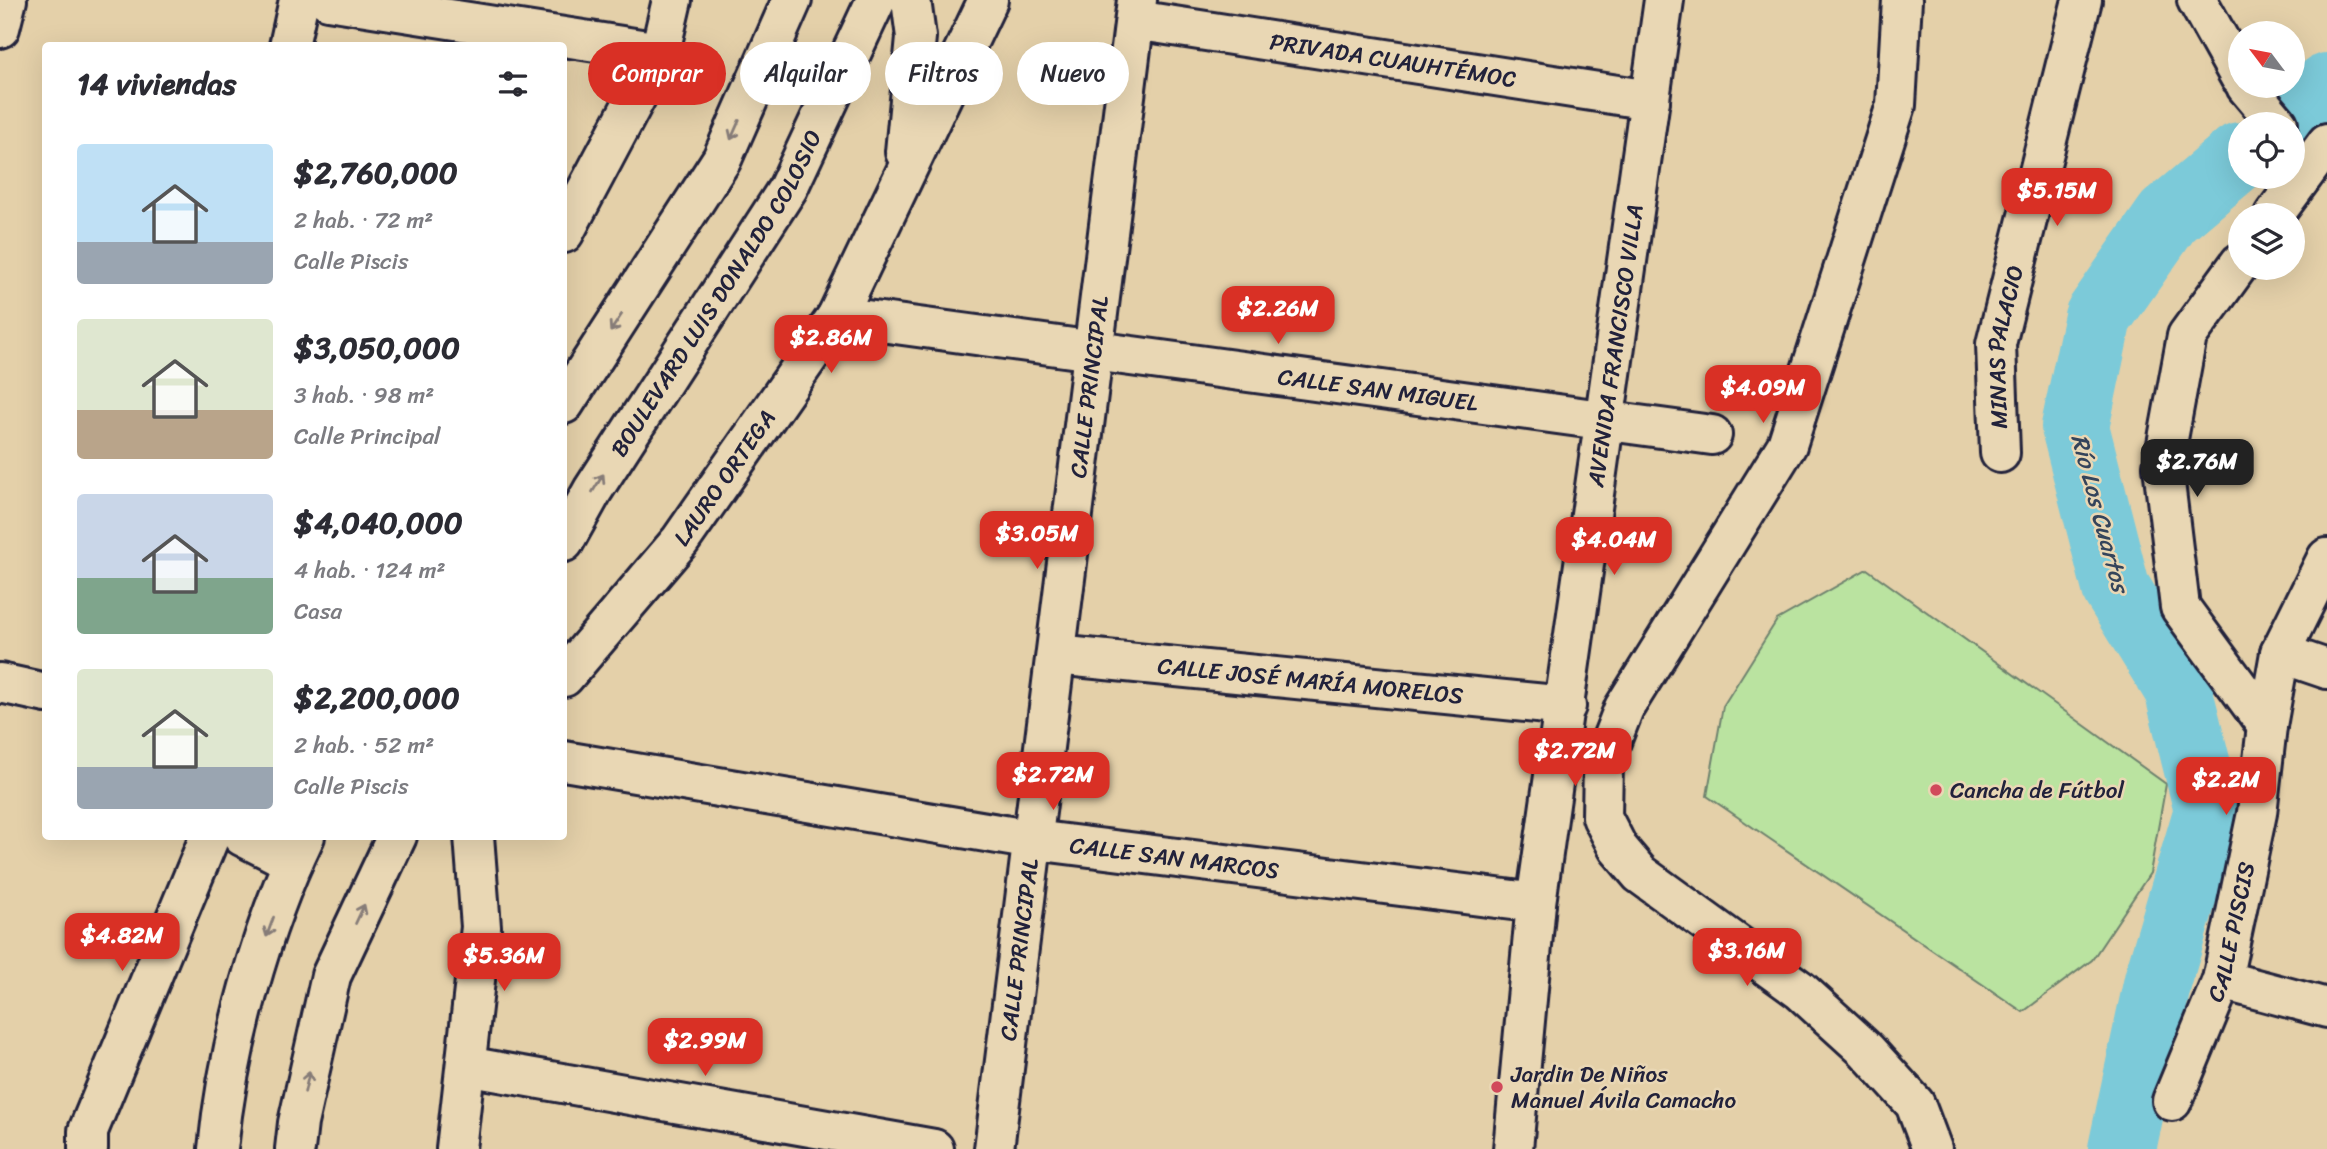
<!DOCTYPE html>
<html lang="es">
<meta charset="utf-8">
<style>
body{margin:0;font-family:Sriracha,sans-serif;background:#f7f7f7;color:#2b2b33;height:100vh;display:flex;flex-direction:column;font-size:26px;white-space:nowrap}
*{box-sizing:border-box;margin:0}
p{font-size:23px;color:#7c7c81}
.icon{flex:none;width:38px;height:38px;fill:none;stroke:currentColor;stroke-width:2;stroke-linecap:round;stroke-linejoin:round}
.map{position:relative;flex:1;overflow:hidden}
.side{position:absolute;left:42px;top:42px;width:525px;height:798px;display:flex;flex-direction:column;background:#fff;border-radius:7px;box-shadow:0 7px 28px #0002}
.side>*{flex:none}
.banner{position:absolute;left:588px;top:42px;width:665px;height:63px;display:flex;gap:14px}
.needle{width:46px;rotate:302deg}
.controls{position:absolute;left:2228px;top:21px;display:grid;gap:14px}
.controls a{display:grid;place-items:center;width:77px;height:77px;border-radius:50%;background:#fff;box-shadow:0 7px 28px #0002;font-size:35px}
.price{position:absolute;translate:-50% -60px;padding:0 16px;border-radius:14px;background:#d93025;color:#fff;font-size:23px;line-height:46px;filter:drop-shadow(0 2px 4px #0008)}
.price::after{content:'';position:absolute;left:50%;top:42px;width:21px;height:16px;margin-left:-10px;background:inherit;clip-path:polygon(0 0,100% 0,50% 100%)}
.price.active{background:#222;color:#fff}
ul{padding:0;list-style:none}
li{display:flex;align-items:center;gap:21px;height:175px;padding:0 35px}
li span{display:grid;place-items:center;flex:none;width:196px;height:140px;border-radius:7px;color:#555}
li>.icon{margin-inline-start:auto}
span .icon{width:84px;height:84px;fill:#fffc;stroke-width:1}
li b{font-size:30px}
h2{display:flex;justify-content:space-between;align-items:center;height:84px;padding:0 35px;font-size:30px}
.tag{padding:0 24px;border-radius:32px;background:#fff;box-shadow:0 7px 28px #0002;font-size:24px;line-height:63px}
.tag.active{background:#d93025;color:#fff}
.map>svg:first-child{display:block}
.garden{fill:#bae3a0;stroke:#6e826e;stroke-width:2}
.lines{fill:none;stroke-linecap:round;stroke-linejoin:round}
.river{stroke:#7ccad9;stroke-width:68}
.street-casing{stroke:#22223b;stroke-width:44}
.secondary-casing{stroke:#22223b;stroke-width:44}
.highway-casing{stroke:#22223b;stroke-width:44}
.street{stroke:#e9d7b4;stroke-width:38}
.secondary{stroke:#e9d7b4;stroke-width:38}
.highway{stroke:#e9d7b4;stroke-width:38}
.oneway{stroke:#867c78}
.poi-dot{fill:#d1495b;stroke:#e9d7b4;stroke-width:2.5}
.labels{text-anchor:middle;dominant-baseline:central;stroke-width:5;stroke-linejoin:round;paint-order:stroke}
.street-label{font-size:23px;fill:#22223b;stroke:#e9d7b4}
.poi-label{font-size:23px;fill:#22223b;stroke:#e9d7b4;text-anchor:start}
.water-label{font-size:24px;font-style:italic;fill:#34445b;stroke:#e9d7b4}
</style>
<div class="map">
<svg width="2327" height="1149" viewBox="0 0 2327 1149">
<rect width="100%" height="100%" fill="#e4d0a9"/>
<filter id="ink" filterUnits="userSpaceOnUse"><feTurbulence type="fractalNoise" baseFrequency=".0143" numOctaves="2"/><feDisplacementMap in="SourceGraphic" scale="14" xChannelSelector="R" yChannelSelector="G"/><feConvolveMatrix kernelMatrix="1 2 1 2 8 2 1 2 1" color-interpolation-filters="sRGB"/></filter>
<g filter="url(#ink)">
<path class="garden" d="M1867,569L2166,784L2150,873L2092,960L2023,1012L1707,796L1723,706L1777,620Z"/>
<g class="lines">
<path class="river" d="M2280,124L2327,87
M2122,1149L2158,980L2208,810L2178,689L2116,588L2075,427L2098,317L2168,217L2240,156"/>
<defs>
<g id="street">
<path d="M328,0L660,52"/>
<path d="M2197,0L2240,77"/>
<path id="s1" d="M1135,20L1650,100"/>
<path d="M0,28L7,0"/>
<path d="M289,46L299,0"/>
<path d="M2246,86L2278,124"/>
<path d="M905,152L916,37L911,0"/>
<path d="M2274,215L2327,143"/>
<path d="M564,233L660,52L672,0"/>
<path d="M2240,263L2187,336L2163,466L2180,607L2267,726"/>
<path id="s2" d="M837,316L1712,435"/>
<path id="s3" d="M2000,453L1996,344L2082,0"/>
<path d="M2280,653L2327,669"/>
<path id="s4" d="M1056,655L1566,706"/>
<path id="s5" d="M564,677L680,541L837,316L988,0"/>
<path d="M0,683L46,693"/>
<path id="s6" d="M564,761L1034,840L1536,903"/>
<path d="M242,836L293,862"/>
<path d="M2222,980L2327,1008"/>
<path d="M466,1066L934,1149"/>
<path id="s7" d="M2172,1101L2222,980L2257,813L2267,726L2280,653L2327,558"/>
<path d="M88,1149V1131L210,836"/>
<path d="M456,1149L481,927L474,836"/>
<path id="s8" d="M994,1149L1137,0"/>
<path id="s9" d="M1513,1149L1536,903L1664,0"/>
</g>
<path id="secondary" d="M1902,0L1896,105L1787,445L1624,708L1603,762L1602,817L1618,848L1640,874L1800,990L1866,1050L1915,1104L1932,1149"/>
<g id="highway">
<path d="M564,404L722,159L792,0"/>
<path id="s10" d="M564,542L593,490L788,188L876,0"/>
<path d="M218,1149C228,1046 260,930 305,836"/>
<path d="M295,1149L298,1123L331,976L397,836"/>
</g>
</defs>
<use href="#street" class="street-casing"/>
<use href="#secondary" class="secondary-casing"/>
<use href="#highway" class="highway-casing"/>
<use href="#street" class="street"/>
<use href="#secondary" class="secondary"/>
<use href="#highway" class="highway"/>
</g>
<defs><path id="oneway-shaft" d="M-6 0H5M1.5-3L5.5 0L1.5 3" fill="none" stroke-width="1.6" stroke-linecap="round" stroke-linejoin="round" transform="scale(1.75)"/></defs>
<g class="oneway">
<use href="#oneway-shaft" transform="translate(735 130) rotate(114)"/>
<use href="#oneway-shaft" transform="translate(616 323) rotate(123)"/>
<use href="#oneway-shaft" transform="translate(598 483) rotate(-58)"/>
<use href="#oneway-shaft" transform="translate(360 914) rotate(-65)"/>
<use href="#oneway-shaft" transform="translate(270 927) rotate(110)"/>
<use href="#oneway-shaft" transform="translate(307 1082) rotate(-77)"/>
</g>
</g>
<g class="poi-dot">
<circle cx="1936" cy="790" r="7"/>
<circle cx="1497" cy="1087" r="7"/>
</g>
<g class="labels">
<g class="street-label">
<text stroke="none"><textPath href="#s1" startOffset="261">PRIVADA CUAUHTÉMOC</textPath></text>
<text stroke="none"><textPath href="#s10" startOffset="292">BOULEVARD LUIS DONALDO COLOSIO</textPath></text>
<text stroke="none"><textPath href="#s9" startOffset="810">AVENIDA FRANCISCO VILLA</textPath></text>
<text stroke="none"><textPath href="#s3" startOffset="107">MINAS PALACIO</textPath></text>
<text stroke="none"><textPath href="#s8" startOffset="768">CALLE PRINCIPAL</textPath></text>
<text stroke="none"><textPath href="#s2" startOffset="546">CALLE SAN MIGUEL</textPath></text>
<text stroke="none"><textPath href="#s5" startOffset="256">LAURO ORTEGA</textPath></text>
<text stroke="none"><textPath href="#s4" startOffset="256">CALLE JOSÉ MARÍA MORELOS</textPath></text>
<text stroke="none"><textPath href="#s6" startOffset="618">CALLE SAN MARCOS</textPath></text>
<text stroke="none"><textPath href="#s7" startOffset="180">CALLE PISCIS</textPath></text>
<text stroke="none"><textPath href="#s8" startOffset="201">CALLE PRINCIPAL</textPath></text>
</g>
<g class="poi-label">
<text x="1950" y="790">Cancha de Fútbol</text>
<text x="1511" y="1074">Jardin De Niños<tspan x="1511" dy="26">Manuel Ávila Camacho</tspan></text>
</g>
<g class="water-label">
<text transform="translate(2100 513) rotate(75)">Río Los Cuartos</text>
</g>
</g>
</svg>
<div class="controls">
<a><svg class="needle" viewBox="-14 -14 28 28"><path d="M0-13l5 13h-10z" fill="#e53935"/><path d="M0 13l5-13h-10z" fill="#7c7c81"/></svg></a>
<a><svg class="icon" aria-label="locate" viewBox="0 0 24 24"><circle cx="12" cy="12" r="6"/><path d="M12 2v4M12 18v4M2 12h4M18 12h4"/></svg></a>
<a><svg class="icon" aria-label="layers" viewBox="0 0 24 24"><path d="M12 4l9 5-9 5-9-5zM3 14l9 5 9-5"/></svg></a>
</div>
<b class="price" style="left:2057px;top:228px">$5.15M</b>
<b class="price" style="left:1278px;top:346px">$2.26M</b>
<b class="price" style="left:831px;top:375px">$2.86M</b>
<b class="price" style="left:1763px;top:425px">$4.09M</b>
<b class="price active" style="left:2197px;top:499px">$2.76M</b>
<b class="price" style="left:1037px;top:571px">$3.05M</b>
<b class="price" style="left:1614px;top:577px">$4.04M</b>
<b class="price" style="left:1575px;top:788px">$2.72M</b>
<b class="price" style="left:1053px;top:812px">$2.72M</b>
<b class="price" style="left:2226px;top:817px">$2.2M</b>
<b class="price" style="left:122px;top:973px">$4.82M</b>
<b class="price" style="left:1747px;top:988px">$3.16M</b>
<b class="price" style="left:504px;top:993px">$5.36M</b>
<b class="price" style="left:705px;top:1078px">$2.99M</b>
<div class="banner">
<a class="tag active">Comprar</a>
<a class="tag">Alquilar</a>
<a class="tag">Filtros</a>
<a class="tag">Nuevo</a>
</div>
<section class="side">
<h2>14 viviendas<svg class="icon" aria-label="filters" viewBox="0 0 24 24"><path d="M4 7h16M4 17h16"/><circle cx="9" cy="7" r="2"/><circle cx="15" cy="17" r="2"/></svg></h2>
<ul>
<li><span style="background:linear-gradient(#bfe0f5 70%,#9aa5b1 0)"><svg class="icon" aria-label="home" viewBox="0 0 24 24"><path d="M3 11l9-7 9 7M6 9v11h12V9"/></svg></span><div><b>$2,760,000</b><p>2 hab. · 72 m²</p><p>Calle Piscis</p></div></li>
<li><span style="background:linear-gradient(#dfe7d0 65%,#b9a48a 0)"><svg class="icon" aria-label="home" viewBox="0 0 24 24"><path d="M3 11l9-7 9 7M6 9v11h12V9"/></svg></span><div><b>$3,050,000</b><p>3 hab. · 98 m²</p><p>Calle Principal</p></div></li>
<li><span style="background:linear-gradient(#c9d6e8 60%,#7fa58c 0)"><svg class="icon" aria-label="home" viewBox="0 0 24 24"><path d="M3 11l9-7 9 7M6 9v11h12V9"/></svg></span><div><b>$4,040,000</b><p>4 hab. · 124 m²</p><p>Casa</p></div></li>
<li><span style="background:linear-gradient(#dfe7d0 70%,#9aa5b1 0)"><svg class="icon" aria-label="home" viewBox="0 0 24 24"><path d="M3 11l9-7 9 7M6 9v11h12V9"/></svg></span><div><b>$2,200,000</b><p>2 hab. · 52 m²</p><p>Calle Piscis</p></div></li>
</ul>
</section>
</div>
